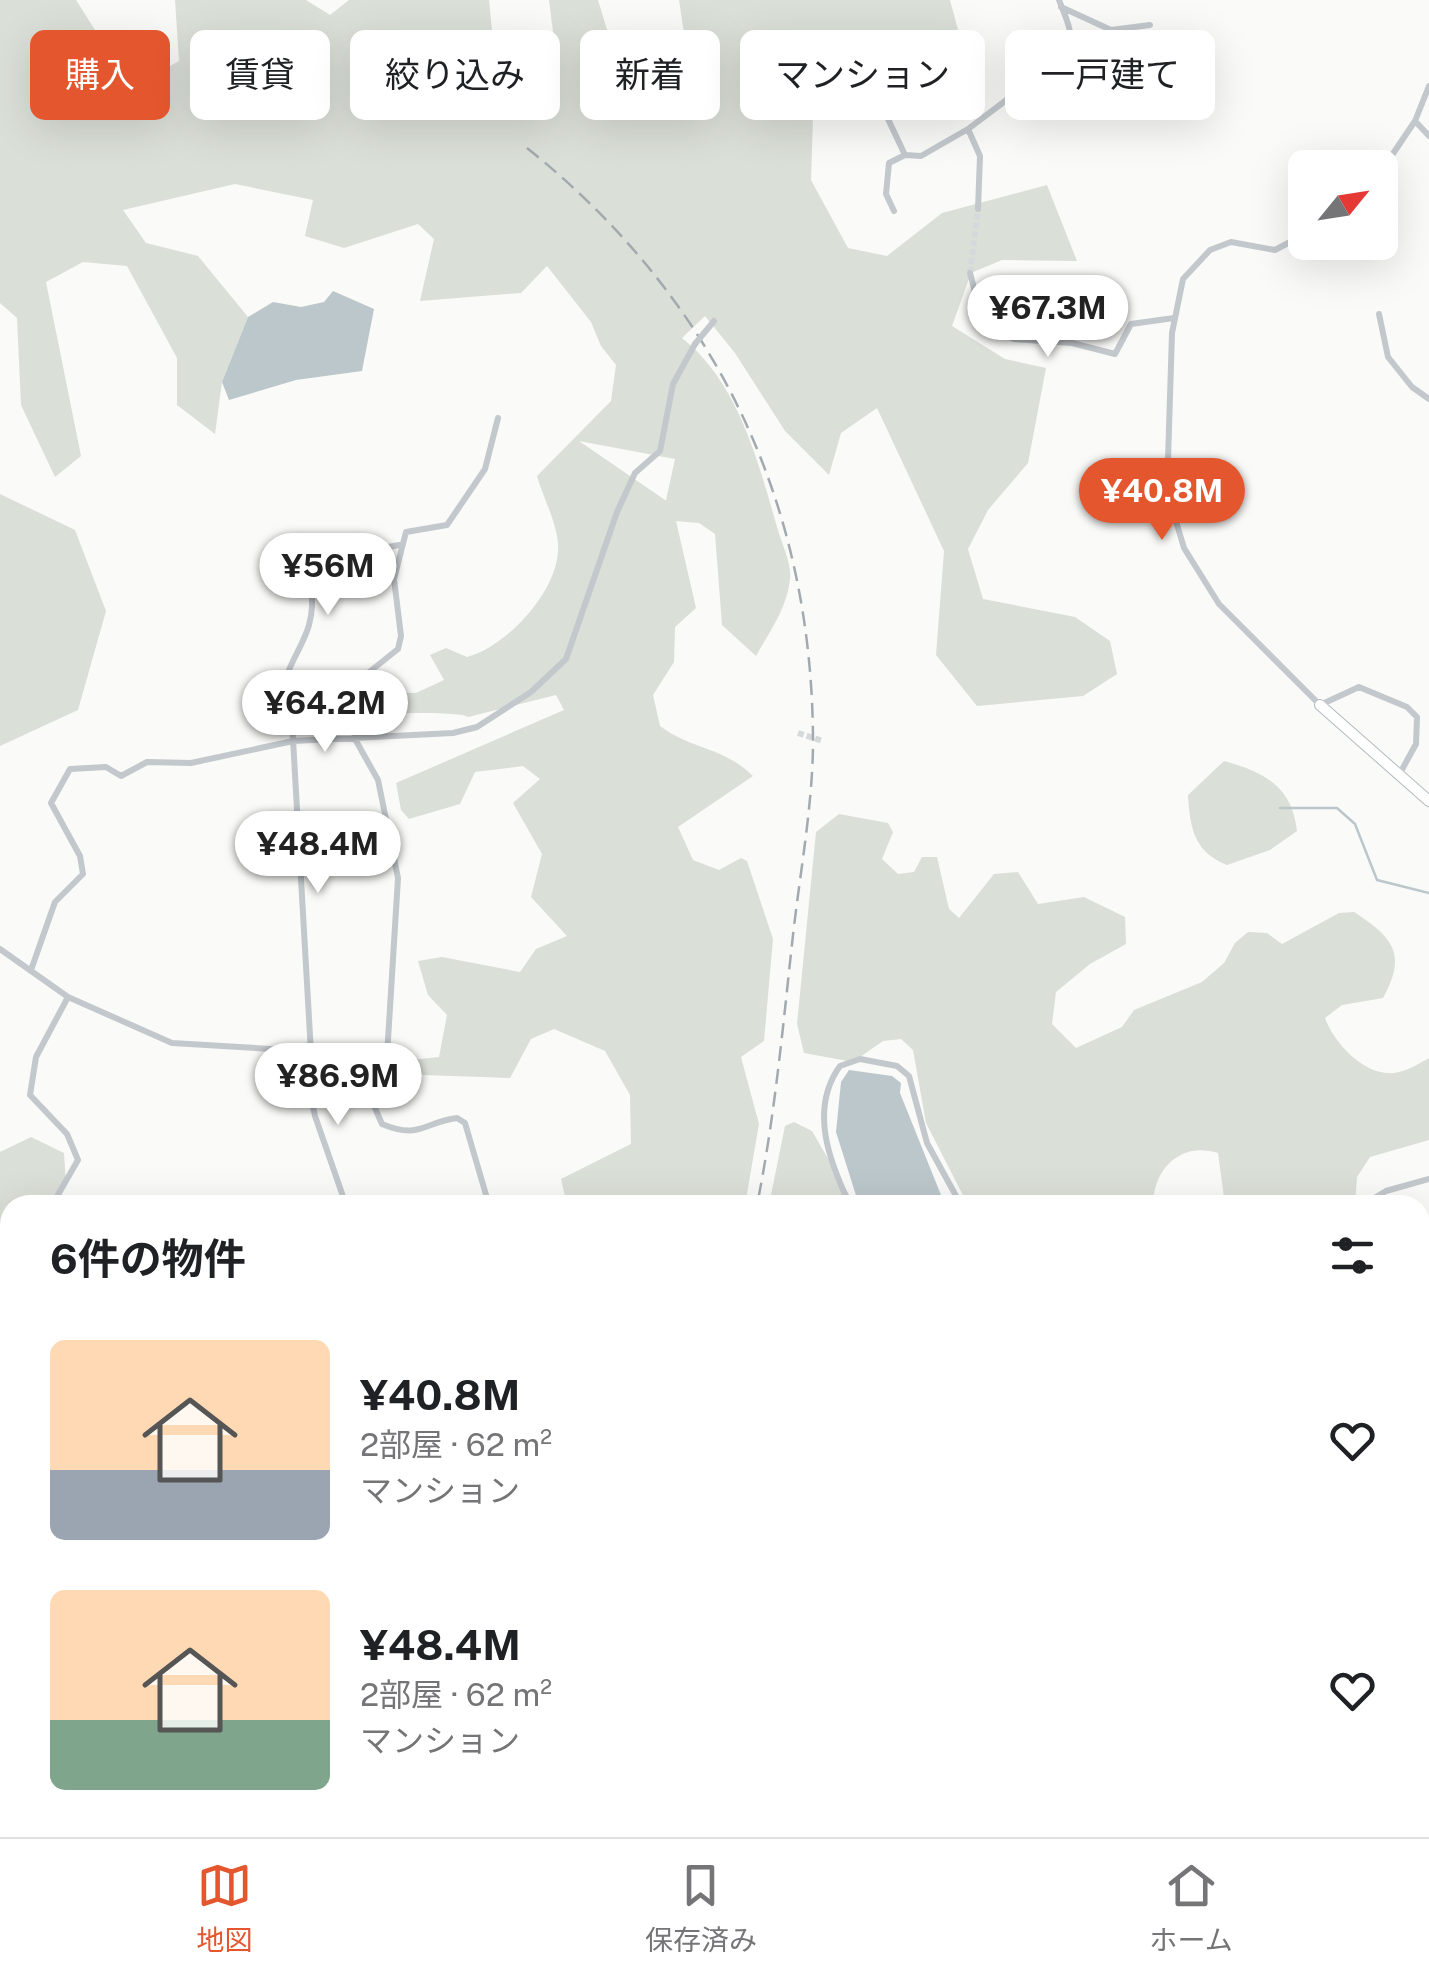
<!DOCTYPE html>
<html lang="ja">
<meta charset="utf-8">
<style>
body{margin:0;font-family:"Public Sans","Noto Sans JP",sans-serif;background:#f2f2f2;color:#202124;height:100vh;display:flex;flex-direction:column;font-size:38px;white-space:nowrap}
*{box-sizing:border-box;margin:0}
p{font-size:32px;color:#757577}
.icon{flex:none;width:55px;height:55px;fill:none;stroke:currentColor;stroke-width:2;stroke-linecap:round;stroke-linejoin:round}
.map{position:relative;flex:1;overflow:hidden}
.side{position:absolute;left:0px;top:1195px;width:1430px;height:642px;display:flex;flex-direction:column;background:#fff;border-radius:30px 30px 0 0;box-shadow:0 10px 40px #0002}
.side>*{flex:none}
.hud{position:absolute;left:30px;top:30px;width:1370px;height:90px;display:flex;gap:20px}
.needle{width:65px;rotate:60deg}
.tools{position:absolute;left:1288px;top:150px;display:grid;gap:20px}
.tools a{display:grid;place-items:center;width:110px;height:110px;border-radius:15px;background:#fff;box-shadow:0 10px 40px #0002;font-size:50px}
.price{position:absolute;translate:-50% -85px;padding:0 22px;border-radius:35px;background:#fff;color:#222;font-size:32px;line-height:65px;filter:drop-shadow(0 2px 5px #0008)}
.price::after{content:'';position:absolute;left:50%;top:60px;width:30px;height:22px;margin-left:-15px;background:inherit;clip-path:polygon(0 0,100% 0,50% 100%)}
.price.selected{background:#e4572e;color:#fff}
ul{padding:0;list-style:none}
li{display:flex;align-items:center;gap:30px;height:250px;padding:0 50px}
li span{display:grid;place-items:center;flex:none;width:280px;height:200px;border-radius:15px;color:#555}
li>.icon{margin-inline-start:auto}
span .icon{width:120px;height:120px;fill:#fffc;stroke-width:1}
li b{font-size:42px}
h2{display:flex;justify-content:space-between;align-items:center;height:120px;padding:0 50px;font-size:42px}
.chip{padding:0 35px;border-radius:15px;background:#fff;box-shadow:0 10px 40px #0002;font-size:35px;line-height:90px}
.chip.selected{background:#e4572e;color:#fff}
.menu{display:flex;justify-content:space-around;align-items:center;height:140px;border-top:2px solid #e0e0e0;background:#fff;font-size:28px;color:#757577}
.menu a{display:grid;justify-items:center;gap:5px}
.menu .selected{color:#e4572e}
.map>svg:first-child{display:block}
.green{fill:#dadfd7;fill-rule:evenodd}
.water{fill:#bbc7cb}
.lines{fill:none;stroke-linecap:round;stroke-linejoin:round}
.stream{stroke:#bbc7cb;stroke-width:2.5}
.river{stroke:#bbc7cb;stroke-width:15}
.street-tunnel{stroke:#d5d9db;stroke-width:6;stroke-dasharray:6 3;stroke-linecap:butt}
.secondary-casing{stroke:#b3babf;stroke-width:12}
.primary-casing{stroke:#b5babe;stroke-width:12}
.highway-casing{stroke:#b4b9bd;stroke-width:15}
.street{stroke:#c3c8cc;stroke-width:6}
.secondary{stroke:#fff;stroke-width:10}
.primary{stroke:#fff;stroke-width:10}
.highway{stroke:#fff;stroke-width:12}
.rail{stroke:#a2aab0;stroke-width:2.5;stroke-dasharray:15 8;stroke-linecap:butt}
.street-bridge{stroke:#c3c8cc;stroke-width:6}
</style>
<div class="map">
<svg width="1429" height="1837" viewBox="0 0 1429 1837">
<rect width="100%" height="100%" fill="#fafaf8"/>
<path class="green" d="M0,0H76L102,41L120,94L179,61L175,0H306L330,15L349,0H489L493,41L438,60L447,84L480,90L507,70L557,64L549,0H598L609,36L660,78L689,67L679,0H950L958,30L911,74L838,90L813,118L811,180L848,248L887,256L942,213L1047,185L1077,261L1002,260L971,273L952,326L1005,359L1046,368L1028,463L988,510L968,549L983,599L1075,617L1110,641L1117,674L1083,696L977,706L936,655L944,551L877,408L841,433L829,475L785,431L735,353L705,316L682,338C738,382 758,461 777,527C781,542 792,563 790,579C787,608 770,631 756,656L722,625L715,534L699,523L676,521L696,608L675,627L674,662L653,695L660,726C692,750 724,747 753,776L678,827L693,860L719,870L741,858L747,861L773,939L764,1041L741,1057L759,1124L745,1205H567L561,1179L631,1144L630,1095L605,1051L554,1029L531,1039L510,1078L423,1075L410,1060L439,1057L447,1015L428,995L418,961L442,957L520,972L536,949L567,936L531,897L542,854L513,803L540,779L523,766L475,772L460,804L409,819L401,810L396,783L564,710L556,695L468,717C458,711 385,714 366,713L364,700L378,692L416,693L444,680L430,655L446,648L467,657C507,646 556,593 558,551C560,528 543,498 537,476L611,401L616,365L601,346L591,322L547,266L521,293L420,301L434,239L418,224L344,248L305,236L313,200L235,184L123,210L146,243L198,256L248,317L222,382L215,434L177,405V358L127,266L83,262L46,282L81,456L55,477L21,405L17,318L0,303ZM579,441L675,459L666,500H665Z
M0,494L75,530L106,611L78,710L0,746Z
M1224,761C1264,772 1292,786 1297,831L1270,850L1227,865C1194,852 1190,828 1188,795Z
M839,814L888,823L893,832L882,859L898,874L914,872L922,857H937L949,909L959,918L994,874L1018,872L1038,904L1084,897L1125,917L1126,944L1090,964L1056,992L1052,1024L1076,1048L1122,1027L1134,1010L1202,982L1224,963L1235,943L1248,932L1267,933L1282,944L1339,913L1354,912C1392,937 1408,953 1383,998L1342,1005L1325,1018C1335,1045 1368,1080 1399,1072C1409,1070 1420,1063 1429,1058V1140L1370,1157L1357,1177L1355,1205H1225L1218,1153C1181,1141 1153,1169 1153,1205H968L926,1123L913,1050L901,1039L883,1041L853,1062L804,1053L797,1024L816,832Z
M794,1122L812,1131L855,1205H769L785,1126Z
M31,1137L64,1153L66,1184L58,1205H10V1346H0V1152Z
M1420,1476L1429,1477V1837H1234L1229,1828H1420Z"/>
<path class="water" d="M333,291L374,309L362,371L296,380L229,400L222,382L248,317L273,302L301,307L324,302Z
M849,1070L892,1076L901,1083L900,1093L945,1205H859L836,1132L841,1082Z"/>
<g class="lines">
<path class="stream" d="M1280,808H1337L1355,824L1377,880L1429,893"/>
<path class="river" d="M0,1718L10,1722
M177,1828L179,1837"/>
<path class="street-tunnel" d="M970,273L978,209
M798,733L823,741"/>
<defs>
<path id="secondary" d="M1320,705L1429,801
M0,1658L10,1657
M1108,1828L1119,1837
M674,1837L679,1828"/>
<path id="primary" d="M0,1488L10,1504
M184,1828L185,1837"/>
<path id="highway" d="M1420,1443H1429
M0,1448H10"/>
</defs>
<use href="#secondary" class="secondary-casing"/>
<use href="#primary" class="primary-casing"/>
<use href="#highway" class="highway-casing"/>
<path class="street" d="M1061,7L1111,30L1150,25
M1052,52L1043,65L1074,89
M1063,59L1122,90L1134,80
M879,100L905,155
M1415,121L1429,136
M1380,173L1415,121L1429,86
M978,209L980,156L968,129C982,118 1069,55 1070,45C1073,31 1064,13 1059,0
M894,211L886,194L889,163L905,155L921,156L968,129
M1305,234L1275,250L1231,242L1210,250L1183,279L1172,333L1167,491L1184,548L1219,604L1320,705L1359,687L1407,707L1417,717L1416,744L1399,775
M970,273L984,327L1014,339L1072,343L1115,354L1131,324L1174,318
M1379,314L1388,357L1412,387L1429,399
M0,949L68,997L172,1043L387,1056
M31,970L55,902L83,874L80,856L51,803L70,769L106,767L121,776L147,762L191,763L293,741L453,733L477,727L531,692L566,659L617,512L635,473L660,451L673,384L695,344
M52,1205L78,1160L67,1134L30,1095L36,1057L68,997
M346,1205L315,1116L309,1089L311,1053L289,670C295,655 305,640 309,625C320,584 295,583 332,543L377,549L399,545
M489,1205L465,1123L457,1118C424,1122 420,1140 382,1124L375,1108L387,1056L398,878L378,780L355,739L351,698L363,677L398,649L401,636L394,579L406,532L447,525L485,469L498,418
M850,1205C829,1161 809,1109 840,1066L860,1059L897,1066L909,1076L927,1143L961,1205
M1363,1205L1386,1191L1429,1179
M1420,1316L1429,1314
M2,1356L10,1373
M2,1356L10,1343
M0,1730L10,1731
M144,1828L147,1837
M339,1828L343,1837
M493,1828L497,1837
M245,1833L247,1837
M83,1837H101
M976,1837L977,1828"/>
<use href="#secondary" class="secondary"/>
<use href="#primary" class="primary"/>
<use href="#highway" class="highway"/>
<path class="rail" d="M527,148C716,299 814,505 813,747C812,809 800,873 793,935C783,1025 775,1116 757,1205
M624,1828L625,1837"/>
<path class="street-bridge" d="M695,344L714,321"/>
</g>
</svg>
<div class="tools">
<a><svg class="needle" viewBox="-14 -14 28 28"><path d="M0-13l5 13h-10z" fill="#e53935"/><path d="M0 13l5-13h-10z" fill="#757577"/></svg></a>
</div>
<b class="price" style="left:1048px;top:360px">¥67.3M</b>
<b class="price selected" style="left:1162px;top:543px">¥40.8M</b>
<b class="price" style="left:328px;top:618px">¥56M</b>
<b class="price" style="left:325px;top:755px">¥64.2M</b>
<b class="price" style="left:318px;top:896px">¥48.4M</b>
<b class="price" style="left:338px;top:1128px">¥86.9M</b>
<div class="hud">
<a class="chip selected">購入</a>
<a class="chip">賃貸</a>
<a class="chip">絞り込み</a>
<a class="chip">新着</a>
<a class="chip">マンション</a>
<a class="chip">一戸建て</a>
</div>
<section class="side">
<h2>6件の物件<svg class="icon" aria-label="filters" viewBox="0 0 24 24"><path d="M4 7h16M4 17h16"/><circle cx="9" cy="7" r="2"/><circle cx="15" cy="17" r="2"/></svg></h2>
<ul>
<li><span style="background:linear-gradient(#ffd9b3 65%,#9aa5b1 0)"><svg class="icon" aria-label="home" viewBox="0 0 24 24"><path d="M3 11l9-7 9 7M6 9v11h12V9"/></svg></span><div><b>¥40.8M</b><p>2部屋 · 62 m²</p><p>マンション</p></div><svg class="icon" aria-label="heart" viewBox="0 0 24 24"><path d="M12 20l-8-8c-3-5 5-10 8-4 3-6 11-1 8 4z"/></svg></li>
<li><span style="background:linear-gradient(#ffd9b3 65%,#7fa58c 0)"><svg class="icon" aria-label="home" viewBox="0 0 24 24"><path d="M3 11l9-7 9 7M6 9v11h12V9"/></svg></span><div><b>¥48.4M</b><p>2部屋 · 62 m²</p><p>マンション</p></div><svg class="icon" aria-label="heart" viewBox="0 0 24 24"><path d="M12 20l-8-8c-3-5 5-10 8-4 3-6 11-1 8 4z"/></svg></li>
</ul>
</section>
</div>
<nav class="menu">
<a class="selected"><svg class="icon" aria-label="map" viewBox="0 0 24 24"><path d="M3 6l6-2 6 2 6-2v14l-6 2-6-2-6 2zM9 4v14M15 6v14"/></svg>地図</a>
<a><svg class="icon" aria-label="saved" viewBox="0 0 24 24"><path d="M7 4h10v16l-5-4-5 4z"/></svg>保存済み</a>
<a><svg class="icon" aria-label="home" viewBox="0 0 24 24"><path d="M3 11l9-7 9 7M6 9v11h12V9"/></svg>ホーム</a>
</nav>
